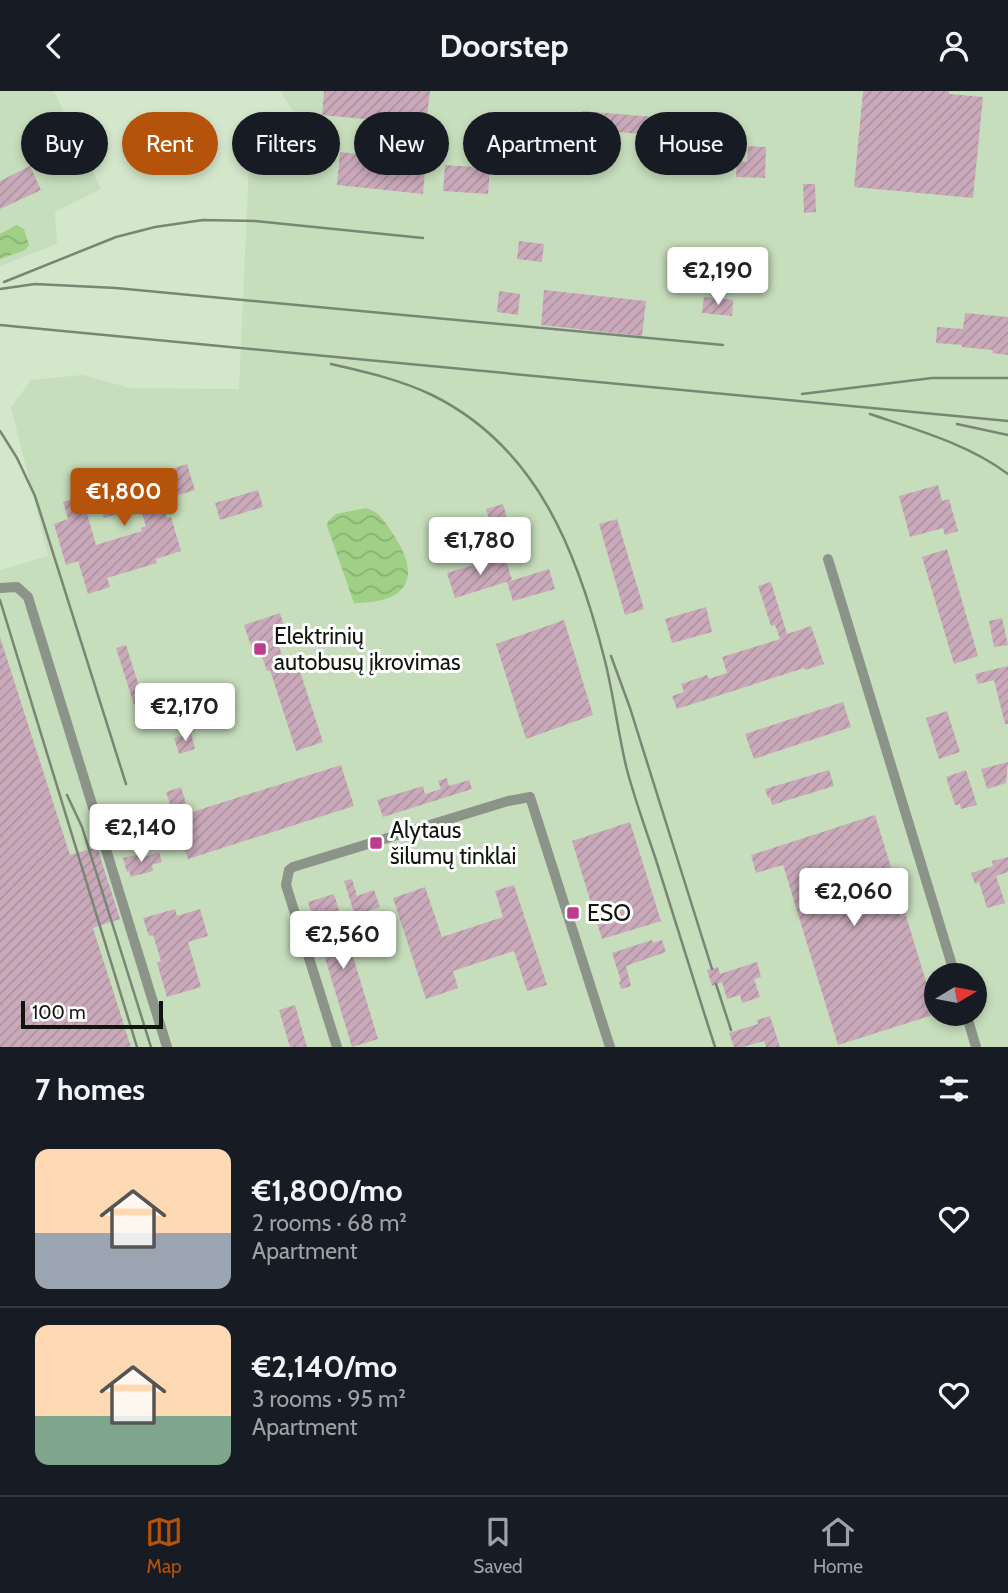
<!DOCTYPE html>
<meta charset="utf-8">
<style>
body{margin:0;font-family:Cabin,sans-serif;background:#20242c;color:#f1f3f6;height:100vh;display:flex;flex-direction:column;font-size:26px;white-space:nowrap}
*{box-sizing:border-box;margin:0}
p{font-size:23px;color:#9ea1a6}
.icon{flex:none;width:38px;height:38px;fill:none;stroke:currentColor;stroke-width:2;stroke-linecap:round;stroke-linejoin:round}
.map{position:relative;height:956px;overflow:hidden}
.drawer{display:flex;flex-direction:column;background:#171b24;flex:1}
.drawer>*{flex:none}
.hud{position:absolute;left:21px;top:21px;width:966px;height:63px;display:flex;gap:14px}
.needle{width:46px;rotate:80deg}
.fabs{position:absolute;left:924px;top:872px;display:grid;gap:14px}
.fabs a{display:grid;place-items:center;width:63px;height:63px;border-radius:50%;background:#171b24;box-shadow:0 4px 10px #0003;font-size:35px}
.scale{position:absolute;left:21px;bottom:18px;width:142px;box-sizing:border-box;padding-left:7px;border:4px solid #10160d;border-top:0;font-size:19px;line-height:24px;white-space:nowrap;color:#10160d;-webkit-text-stroke:5px #fff;paint-order:stroke}
.price{position:absolute;translate:-50% -60px;padding:0 16px;border-radius:7px;background:#fff;color:#222;font-size:23px;line-height:46px;filter:drop-shadow(0 2px 4px #0008)}
.price::after{content:'';position:absolute;left:50%;top:42px;width:21px;height:16px;margin-left:-10px;background:inherit;clip-path:polygon(0 0,100% 0,50% 100%)}
.price.on{background:#b45309;color:#fff}
ul{padding:0;list-style:none}
li{display:flex;align-items:center;gap:21px;height:175px;padding:0 35px}
li+li{border-top:2px solid #363941}
li span{display:grid;place-items:center;flex:none;width:196px;height:140px;border-radius:14px;color:#555}
li>.icon{margin-inline-start:auto}
span .icon{width:84px;height:84px;fill:#fffc;stroke-width:1}
li b{font-size:30px}
h2{display:flex;justify-content:space-between;align-items:center;height:84px;padding:0 35px;font-size:30px}
.tag{padding:0 24px;border-radius:32px;background:#171b24;box-shadow:0 4px 10px #0003;font-size:24px;line-height:63px}
.tag.on{background:#b45309;color:#fff}
header{display:flex;justify-content:space-between;align-items:center;height:91px;padding:0 35px;background:#171b24;font-size:32px;font-weight:700}
.tab-bar{display:flex;justify-content:space-around;align-items:center;height:98px;border-top:2px solid #363941;background:#171b24;font-size:19px;color:#9ea1a6}
.tab-bar a{display:grid;justify-items:center;gap:4px}
.tab-bar .on{color:#b45309}
.map>svg:first-child{display:block}
.built{fill:#c7debc;fill-rule:evenodd}
.water{fill:url(#water-waves)}
.building{fill:url(#building-hatch)}
.lines{fill:none;stroke-linecap:round;stroke-linejoin:round}
.street{stroke:#8c9489;stroke-width:10}
.rail{stroke:#798673;stroke-width:2.5}
.poi-dot{fill:#bc3d8b;stroke:#fff;stroke-width:2.5}
.labels{text-anchor:middle;dominant-baseline:central;stroke-width:6;stroke-linejoin:round;paint-order:stroke}
.poi-label{font-size:23px;fill:#10160d;stroke:#fff;text-anchor:start}
</style>
<header><svg class="icon" aria-label="back" viewBox="0 0 24 24"><path d="M15 5l-7 7 7 7"/></svg>Doorstep<svg class="icon" aria-label="person" viewBox="0 0 24 24"><circle cx="12" cy="8" r="4"/><path d="M4 21q1-7 8-7t8 7"/></svg></header>
<div class="map">
<svg width="1008" height="956" viewBox="0 0 1008 956">
<defs>
<pattern id="water-waves" width="16" height="10" patternUnits="userSpaceOnUse" patternTransform="scale(1.75)"><rect width="16" height="10" fill="#9fd085"/><path d="M0 5q4-4 8 0t8 0" fill="none" stroke="#88b272"/></pattern>
<pattern id="building-hatch" width="6" height="6" patternUnits="userSpaceOnUse" patternTransform="scale(1.75)"><rect width="6" height="6" fill="#caaaba"/><path d="M-1 1l2-2M0 6l6-6M5 7l2-2" fill="none" stroke="#ac929f"/></pattern>
</defs>
<rect width="100%" height="100%" fill="#d4e7cb"/>
<path class="built" d="M0,0H54L101,98L55,121L57,153L0,175Z
M280,0H1008V956H0V479L48,465L11,316L31,289L82,284L130,297L239,298L249,72L288,73L294,21ZM936,884H975V922H936Z"/>
<path class="water" d="M16,134L24,138L29,154L25,159L0,168V143Z
M366,417C380,421 385,431 393,443C423,488 407,512 354,512L327,435L328,430L336,423Z"/>
<path class="building" d="M324,0H430L426,34L322,24Z
M863,0H949V3L983,6L973,107L854,96Z
M582,20L666,27L665,45L582,38Z
M542,43L549,60L526,69L519,52Z
M748,55L766,56L765,87L736,86L737,70L747,71Z
M340,61L426,70L423,103L337,94Z
M445,74L490,77L488,103L443,100Z
M30,75L41,99L0,118V90Z
M803,93H815L816,121L804,122Z
M519,150L544,153L542,171L517,168Z
M544,199L646,210L642,245L541,234Z
M499,200L520,203L518,224L497,221Z
M704,206L733,209L732,225L702,222Z
M965,222L1008,226V264L992,262L993,259L962,256V254L936,252L937,236L963,238Z
M187,373L195,399L162,409L167,427L171,426L181,460L156,468L157,472L107,487L110,496L88,503L78,470L66,474L54,433L68,428L63,411L82,405L96,454L142,440L141,437L146,435L140,416L104,427L96,401Z
M938,394L942,410L949,408L958,440L945,444L943,437L910,446L899,405Z
M258,399L263,416L220,429L215,412Z
M503,413L509,434L520,431L528,458L501,466L486,418Z
M617,428L644,518L625,524L599,433Z
M947,458L978,565L954,573L922,466Z
M505,465L512,489L455,507L447,482Z
M549,478L555,498L513,510L507,491Z
M771,491L787,543L811,535L824,573L805,579L804,577L677,618L672,605L684,601L681,593L707,584L709,588L727,582L722,566L780,548L775,534L771,535L758,495Z
M706,516L712,541L672,552L665,528Z
M280,522L287,544L277,548L285,575L297,571L323,651L296,660L270,579L267,580L258,553L251,555L244,534Z
M1002,527L1008,554L994,556L989,530Z
M564,529L593,624L526,648L496,553Z
M0,546L70,764L97,756L120,828L93,837L131,956H0Z
M126,554L144,611L134,614L116,557Z
M1008,575V633H1005L994,589L978,593L975,583Z
M843,611L851,636L754,668L745,643Z
M947,620L960,661L939,668L926,627Z
M191,642L195,658L179,663L174,647Z
M1008,671L1006,692L987,698L981,678Z
M341,674L354,715L188,768L166,701L181,696L189,722Z
M829,679L834,695L772,714L770,706L768,707L765,698Z
M966,679L977,714L961,718L960,713L955,714L946,686Z
M447,687L449,695L469,689L472,698L383,726L377,709L423,695L425,703L441,698L438,690Z
M875,724L936,923L838,954L783,774L756,782L751,764Z
M630,731L661,830L602,848L572,750Z
M159,761L162,771L152,774L153,780L131,786L129,780L127,781L123,767L140,763L141,767Z
M1008,766V781L996,785L1005,812L987,817L979,791L975,793L971,782L993,775L992,770Z
M352,788L357,805L374,799L380,816L365,821L368,830L358,834L344,790Z
M514,794L547,894L527,900L514,860L453,880L458,897L426,908L393,807L425,796L442,846L503,826L495,800Z
M334,803L378,948L352,956L308,811Z
M175,818L177,825L200,818L208,845L188,851L201,896L167,906L157,872L161,870L153,844L149,845L143,827Z
M652,849L653,852L662,849L666,861L626,875L631,895L621,898L619,891L621,890L612,862Z
M757,871L761,886L754,888L760,906L742,912L740,904L727,908L722,891L712,895L707,879L718,876L720,883Z
M295,914L307,956H290L279,919Z
M770,925L780,956H766L764,950L743,956H734L729,942L758,933L757,929Z"/>
<g class="lines">
<path class="street" d="M828,468L955,884
M0,497L17,496L28,506L167,956
M966,922L976,956
M337,956L286,794L289,779L293,776L508,710L530,706L610,956"/>
<path class="rail" d="M4,191L116,146L155,136L203,129L255,130L423,147
M0,198L35,193L116,197L723,254
M0,234L1008,330
M331,273C366,281 401,289 432,304C538,356 578,463 605,570C614,606 618,643 627,679C635,709 646,739 656,769C676,832 695,894 715,956
M802,303L932,287H1008
M870,323C917,339 968,353 1008,383
M957,333L1008,344
M0,340L17,367L35,405L126,693
M0,509L137,956
M611,565L630,617L712,878
M67,704L82,736L151,956
M716,893L731,939"/>
</g>
<g class="poi-dot">
<rect x="253" y="551" width="14" height="14" rx="3.5"/>
<rect x="369" y="745" width="14" height="14" rx="3.5"/>
<rect x="566" y="815" width="14" height="14" rx="3.5"/>
</g>
<g class="labels">
<g class="poi-label">
<text x="274" y="545">Elektrinių<tspan x="274" dy="26">autobusų įkrovimas</tspan></text>
<text x="390" y="739">Alytaus<tspan x="390" dy="26">šilumų tinklai</tspan></text>
<text x="587" y="822">ESO</text>
</g>
</g>
</svg>
<div class="fabs">
<a><svg class="needle" viewBox="-14 -14 28 28"><path d="M0-13l5 13h-10z" fill="#e53935"/><path d="M0 13l5-13h-10z" fill="#9ea1a6"/></svg></a>
</div>
<div class="scale">100 m</div>
<b class="price" style="left:718px;top:216px">€2,190</b>
<b class="price on" style="left:124px;top:437px">€1,800</b>
<b class="price" style="left:480px;top:486px">€1,780</b>
<b class="price" style="left:185px;top:652px">€2,170</b>
<b class="price" style="left:141px;top:773px">€2,140</b>
<b class="price" style="left:854px;top:837px">€2,060</b>
<b class="price" style="left:343px;top:880px">€2,560</b>
<div class="hud">
<a class="tag">Buy</a>
<a class="tag on">Rent</a>
<a class="tag">Filters</a>
<a class="tag">New</a>
<a class="tag">Apartment</a>
<a class="tag">House</a>
</div>
</div>
<section class="drawer">
<h2>7 homes<svg class="icon" aria-label="filters" viewBox="0 0 24 24"><path d="M4 7h16M4 17h16"/><circle cx="9" cy="7" r="2"/><circle cx="15" cy="17" r="2"/></svg></h2>
<ul>
<li><span style="background:linear-gradient(#ffd9b3 60%,#9aa5b1 0)"><svg class="icon" aria-label="home" viewBox="0 0 24 24"><path d="M3 11l9-7 9 7M6 9v11h12V9"/></svg></span><div><b>€1,800/mo</b><p>2 rooms · 68 m²</p><p>Apartment</p></div><svg class="icon" aria-label="heart" viewBox="0 0 24 24"><path d="M12 20l-8-8c-3-5 5-10 8-4 3-6 11-1 8 4z"/></svg></li>
<li><span style="background:linear-gradient(#ffd9b3 65%,#7fa58c 0)"><svg class="icon" aria-label="home" viewBox="0 0 24 24"><path d="M3 11l9-7 9 7M6 9v11h12V9"/></svg></span><div><b>€2,140/mo</b><p>3 rooms · 95 m²</p><p>Apartment</p></div><svg class="icon" aria-label="heart" viewBox="0 0 24 24"><path d="M12 20l-8-8c-3-5 5-10 8-4 3-6 11-1 8 4z"/></svg></li>
</ul>
</section>
<nav class="tab-bar">
<a class="on"><svg class="icon" aria-label="map" viewBox="0 0 24 24"><path d="M3 6l6-2 6 2 6-2v14l-6 2-6-2-6 2zM9 4v14M15 6v14"/></svg>Map</a>
<a><svg class="icon" aria-label="saved" viewBox="0 0 24 24"><path d="M7 4h10v16l-5-4-5 4z"/></svg>Saved</a>
<a><svg class="icon" aria-label="home" viewBox="0 0 24 24"><path d="M3 11l9-7 9 7M6 9v11h12V9"/></svg>Home</a>
</nav>
